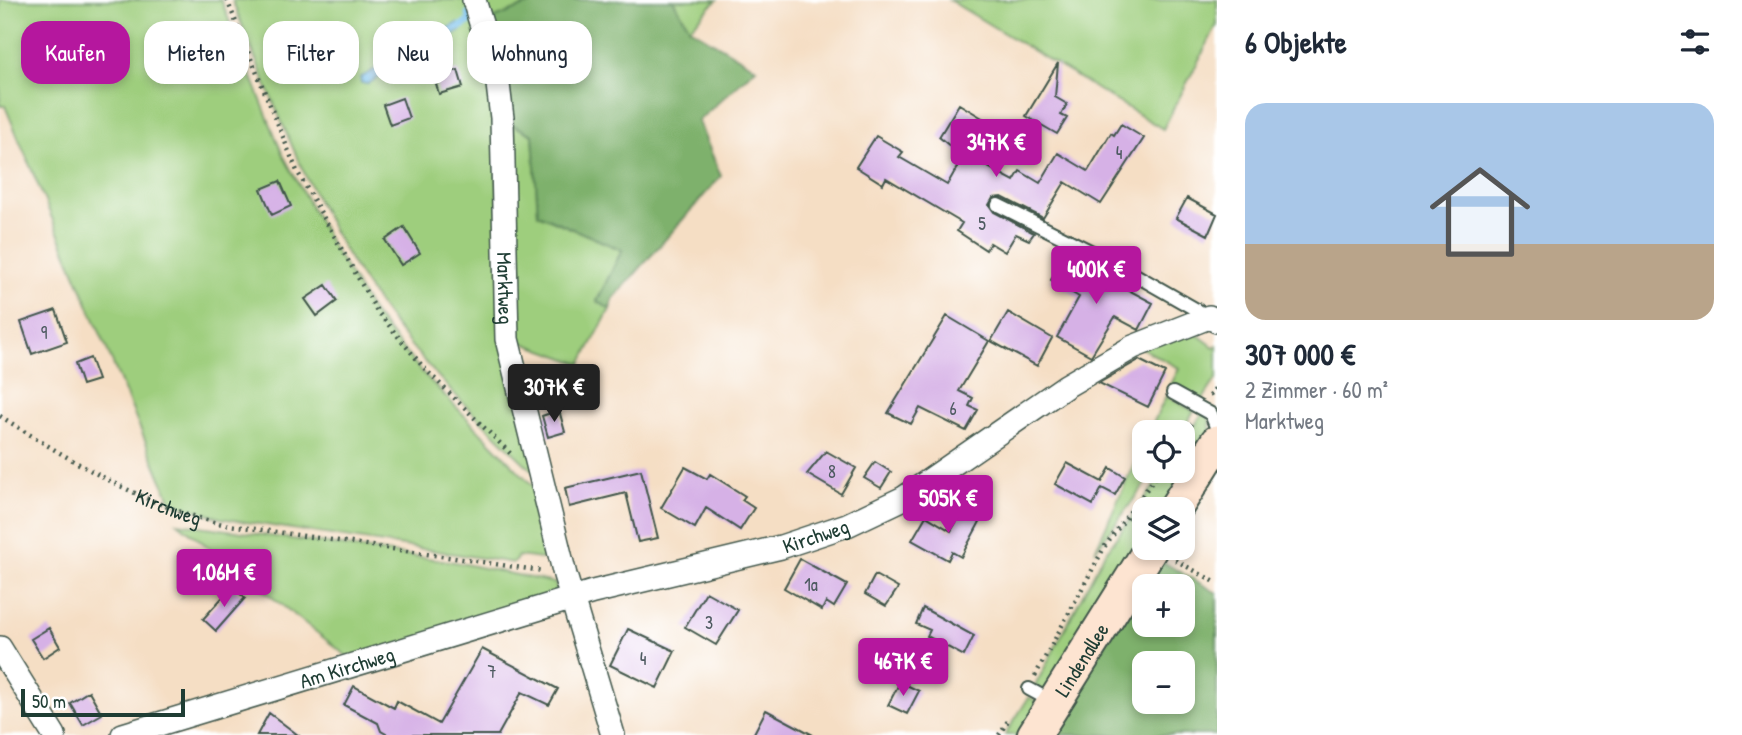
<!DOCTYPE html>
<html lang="de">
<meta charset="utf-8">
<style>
body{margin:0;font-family:"Patrick Hand",sans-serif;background:#f2f2f3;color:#1f2937;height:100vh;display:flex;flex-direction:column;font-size:26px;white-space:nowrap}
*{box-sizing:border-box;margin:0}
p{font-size:23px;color:#747a83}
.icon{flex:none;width:38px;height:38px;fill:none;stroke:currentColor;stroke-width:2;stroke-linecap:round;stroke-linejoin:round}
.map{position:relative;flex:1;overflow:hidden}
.side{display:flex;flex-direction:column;background:#fff;width:525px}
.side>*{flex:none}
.banner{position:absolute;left:21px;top:21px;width:665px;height:63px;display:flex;gap:14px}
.tools{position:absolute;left:1132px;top:420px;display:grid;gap:14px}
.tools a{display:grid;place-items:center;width:63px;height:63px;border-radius:14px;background:#fff;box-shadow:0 4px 10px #0003;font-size:35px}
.scale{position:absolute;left:21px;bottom:18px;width:164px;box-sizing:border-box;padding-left:7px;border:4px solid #1f3d34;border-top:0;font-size:19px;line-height:24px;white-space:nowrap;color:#1f3d34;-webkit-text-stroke:5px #fff;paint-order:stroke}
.price{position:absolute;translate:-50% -60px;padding:0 16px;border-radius:7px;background:#b5179e;color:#fff;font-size:23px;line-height:46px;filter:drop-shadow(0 2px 4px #0008)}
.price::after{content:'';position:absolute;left:50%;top:42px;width:21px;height:16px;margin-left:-10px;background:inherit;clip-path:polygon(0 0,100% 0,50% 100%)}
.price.selected{background:#222;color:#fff}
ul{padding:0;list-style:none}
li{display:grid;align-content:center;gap:14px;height:371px;padding:0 28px}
li span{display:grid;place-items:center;height:217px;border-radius:21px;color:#555}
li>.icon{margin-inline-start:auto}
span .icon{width:126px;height:126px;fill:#fffc;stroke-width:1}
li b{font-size:30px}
h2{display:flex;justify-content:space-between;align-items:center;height:84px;padding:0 28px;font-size:30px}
.chip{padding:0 24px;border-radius:21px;background:#fff;box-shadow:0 4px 10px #0003;font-size:24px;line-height:63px}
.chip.selected{background:#b5179e;color:#fff}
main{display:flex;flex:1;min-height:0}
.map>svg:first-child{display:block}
.green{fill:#9ece7d;stroke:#5e8658;stroke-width:2}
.forest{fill:#7eb16c;stroke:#4e7750;stroke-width:2;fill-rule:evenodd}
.water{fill:#74bfed;stroke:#4a7e90;stroke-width:2}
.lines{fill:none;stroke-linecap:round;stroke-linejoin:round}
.stream{stroke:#74bfed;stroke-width:7}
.building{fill:#d6b1e6}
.lane-casing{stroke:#3f554a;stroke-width:16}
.street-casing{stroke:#3f554a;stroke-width:26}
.secondary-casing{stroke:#3f554a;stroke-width:37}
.path{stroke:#3f554a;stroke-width:4.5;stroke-dasharray:2 5;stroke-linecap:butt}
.lane{stroke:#fff;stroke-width:12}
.street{stroke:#fff;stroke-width:23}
.secondary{stroke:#fde4d1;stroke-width:33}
.labels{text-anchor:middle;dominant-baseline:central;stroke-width:6;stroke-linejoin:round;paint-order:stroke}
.number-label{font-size:18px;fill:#4d5a60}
.street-label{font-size:21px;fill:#1f3d34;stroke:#fff}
</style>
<main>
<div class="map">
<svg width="1217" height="735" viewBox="0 0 1217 735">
<rect width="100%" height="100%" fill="#fff"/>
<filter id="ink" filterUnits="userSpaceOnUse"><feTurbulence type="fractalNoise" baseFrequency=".0143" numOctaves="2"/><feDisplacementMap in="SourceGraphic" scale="14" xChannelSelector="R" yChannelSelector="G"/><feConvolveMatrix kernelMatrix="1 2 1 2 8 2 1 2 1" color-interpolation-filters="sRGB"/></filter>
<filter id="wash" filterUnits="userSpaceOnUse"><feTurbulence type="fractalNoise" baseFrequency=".00686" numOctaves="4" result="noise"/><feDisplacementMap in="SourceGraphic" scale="28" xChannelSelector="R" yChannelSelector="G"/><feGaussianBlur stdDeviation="1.57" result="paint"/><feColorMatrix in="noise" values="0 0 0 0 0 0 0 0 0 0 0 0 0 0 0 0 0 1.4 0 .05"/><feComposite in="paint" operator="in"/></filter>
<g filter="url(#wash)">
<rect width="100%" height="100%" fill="#f5dec4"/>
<path class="green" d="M0,0H221L282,153L331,244L375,316L422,372L539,492L549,549L541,559L518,556L514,563L220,518L171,502L5,106H0Z
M232,0H468L492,75L498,205L537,475C482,422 426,370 381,307C314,214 275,106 232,0Z
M480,0H540L488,21Z
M673,0H717L690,28Z
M949,0H1217V25L1163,129Z
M509,123L533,135L538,214L622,250L597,301L610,309L581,364L515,340Z
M1190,329L1214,347L1217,345V378L1201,402L1170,387L1179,368L1141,348Z
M1166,396L1194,411L1181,432H1149Z
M1202,414L1209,417L1211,433L1165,509H1144V543L1045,692L1035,686L1103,556L1165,471H1183V444Z
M1144,442V471H1155L1095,551Z
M178,523L455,562L555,583L559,598L353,661Z
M1029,697L1039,703L1022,735H1005Z"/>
<path class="forest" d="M540,0H673L690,28L756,68L698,121L721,176L613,299L610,309L597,301L622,250L538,214L533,135L509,123L488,21Z
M1158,559L1217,593V735H1048ZM1144,586H1183V625H1144ZM1144,663H1183V702H1144Z"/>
<path class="water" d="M457,23L461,30L367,84L361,83L360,78Z"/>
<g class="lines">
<path class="stream" d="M460,27L470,21L469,13"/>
</g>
<g id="blocks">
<path class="building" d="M1058,63L1055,97L1067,104L1061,115L1067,118L1057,134L1026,116Z
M458,70L463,87L439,94L434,77Z
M402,98L409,118L390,125L383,105Z
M959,104L994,125L973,159L1014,181L1020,171L1040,183L1058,153L1088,171L1111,133L1114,135L1121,124L1144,138L1101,204L1065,182L1043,218L1002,197L993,198L989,205L994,212L1034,233L1029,240L1016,234L1005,252L990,243L986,250L957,231L962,223L886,178L883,184L856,167L876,136L903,152L899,157L947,185L963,157L939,137Z
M280,181L291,206L272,215L261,189Z
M1187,198L1217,214L1208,235L1176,218Z
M404,227L420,253L401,265L385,240Z
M1065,256L1122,289L1123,287L1153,303L1139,330L1115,317L1091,356L1057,337L1079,297L1051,280Z
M326,285L337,301L317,316L305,299Z
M56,310L67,342L32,354L21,322Z
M1008,312L1052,338L1037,366L991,341Z
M947,316L989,341L959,391L973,398L969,406L978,410L966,431L920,408L911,424L888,413Z
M90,358L98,380L82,385L75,364Z
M1139,360L1165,373L1148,407L1099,383Z
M559,410L565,432L548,437L542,416Z
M826,451L856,468L841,494L807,474Z
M875,462L891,472L881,488L864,478Z
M1067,463L1102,482L1110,468L1125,477L1115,495L1102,488L1093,505L1055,484Z
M685,467L707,479L710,474L745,496L742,500L754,508L740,530L706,508L695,528L661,508Z
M641,470L658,538L638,542L626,493L569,507L565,488Z
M964,508L982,518L961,557L952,552L948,560L912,540L926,516L951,531Z
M800,559L847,585L834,607L826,602L822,610L784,588Z
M875,575L898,588L886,606L865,594Z
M232,587L245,598L216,631L203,619Z
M706,592L738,610L716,645L685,627Z
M923,608L974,636L964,656L927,636L930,630L916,624Z
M49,628L60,647L43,658L31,639Z
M628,629L675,651L657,688L610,665Z
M482,649L558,689L549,705L522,692L498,735H388L381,731L378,723L344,705L354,686L394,708L397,701L439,724Z
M900,682L919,691L907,714L888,705Z
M89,691L102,714L83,725L70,703Z
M766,710L813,735H753Z
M269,713L298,735H257Z"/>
</g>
</g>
<g filter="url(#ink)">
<use href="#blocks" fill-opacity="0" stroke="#3f554a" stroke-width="2"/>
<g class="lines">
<defs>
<path id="lane" d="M998,205L1116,264L1209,317
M1173,393L1211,414L1217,429
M1029,689L1053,702"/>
<g id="street">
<path id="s2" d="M474,0L497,76L502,118L507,339L565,575L613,735"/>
<path d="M0,648L54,735"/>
<path id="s3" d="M123,735L593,592L781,547L847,525L904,498L1066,386L1133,347L1209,317L1217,321"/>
</g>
<g id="secondary">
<path d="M1175,509L1217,442"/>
<path id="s4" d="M1034,735L1151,548"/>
</g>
</defs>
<use href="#lane" class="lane-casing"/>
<use href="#street" class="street-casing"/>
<use href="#secondary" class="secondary-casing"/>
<g class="path">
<path d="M227,0L297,171L377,311L424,368L513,456"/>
<path d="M1210,396L1217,385"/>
<path id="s1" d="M0,416C70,460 142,505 222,524L543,571"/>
<path d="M1183,437L1194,421"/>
<path d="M1175,560L1217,583"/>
<path d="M1035,676L1105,546L1160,471"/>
<path d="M999,735L1009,719"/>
</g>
<use href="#lane" class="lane"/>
<use href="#street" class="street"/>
<use href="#secondary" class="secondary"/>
</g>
</g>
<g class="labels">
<g class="number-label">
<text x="1119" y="152">4</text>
<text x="982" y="223">5</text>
<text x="44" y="332">9</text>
<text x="953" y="408">6</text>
<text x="832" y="471">8</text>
<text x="811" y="584">1a</text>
<text x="709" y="622">3</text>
<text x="643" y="658">4</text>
<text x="492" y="671">7</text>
</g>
<g class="street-label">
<text stroke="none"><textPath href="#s2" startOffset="292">Marktweg</textPath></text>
<text stroke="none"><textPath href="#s1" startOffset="192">Kirchweg</textPath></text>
<text stroke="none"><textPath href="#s3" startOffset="721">Kirchweg</textPath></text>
<text stroke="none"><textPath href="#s4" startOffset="89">Lindenallee</textPath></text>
<text stroke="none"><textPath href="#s3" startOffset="234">Am Kirchweg</textPath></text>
</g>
</g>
</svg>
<div class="tools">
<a><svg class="icon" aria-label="locate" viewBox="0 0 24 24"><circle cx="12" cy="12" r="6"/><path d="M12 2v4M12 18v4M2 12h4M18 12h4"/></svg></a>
<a><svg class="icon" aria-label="layers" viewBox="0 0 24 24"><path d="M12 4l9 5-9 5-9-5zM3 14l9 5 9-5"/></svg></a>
<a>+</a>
<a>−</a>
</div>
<div class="scale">50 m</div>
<b class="price" style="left:996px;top:179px">347K €</b>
<b class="price" style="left:1096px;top:306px">400K €</b>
<b class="price selected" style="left:554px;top:424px">307K €</b>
<b class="price" style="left:948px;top:535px">505K €</b>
<b class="price" style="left:224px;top:609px">1.06M €</b>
<b class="price" style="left:903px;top:698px">467K €</b>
<div class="banner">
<a class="chip selected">Kaufen</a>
<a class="chip">Mieten</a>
<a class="chip">Filter</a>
<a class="chip">Neu</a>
<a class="chip">Wohnung</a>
</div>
</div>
<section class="side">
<h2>6 Objekte<svg class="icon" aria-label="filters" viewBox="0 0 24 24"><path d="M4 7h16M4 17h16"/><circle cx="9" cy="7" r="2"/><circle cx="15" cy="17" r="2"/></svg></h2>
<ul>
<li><span style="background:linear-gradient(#a9c7e8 65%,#b9a48a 0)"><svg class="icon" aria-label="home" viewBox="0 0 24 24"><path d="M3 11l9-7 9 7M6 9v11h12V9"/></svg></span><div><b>307 000 €</b><p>2 Zimmer · 60 m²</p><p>Marktweg</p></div></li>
</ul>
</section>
</main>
